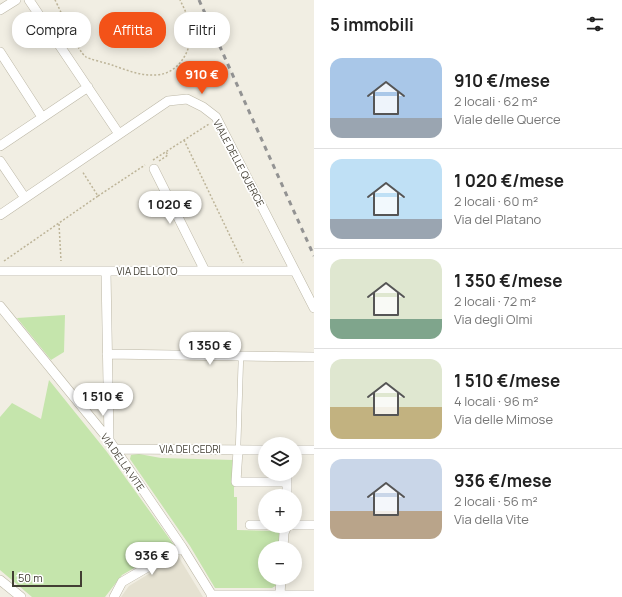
<!DOCTYPE html>
<html lang="it">
<meta charset="utf-8">
<style>
body{margin:0;font-family:Manrope,sans-serif;background:#f6f6f6;color:#222;height:100vh;display:flex;flex-direction:column;font-size:15px;white-space:nowrap}
*{box-sizing:border-box;margin:0}
p{font-size:13px;color:#767676}
.icon{flex:none;width:22px;height:22px;fill:none;stroke:currentColor;stroke-width:2;stroke-linecap:round;stroke-linejoin:round}
.map{position:relative;flex:1;overflow:hidden}
.side{display:flex;flex-direction:column;background:#fff;width:308px}
.side>*{flex:none}
.guide{position:absolute;left:12px;top:12px;width:242px;height:36px;display:flex;gap:8px}
.fabs{position:absolute;left:258px;top:437px;display:grid;gap:8px}
.fabs a{display:grid;place-items:center;width:44px;height:44px;border-radius:50%;background:#fff;box-shadow:0 2px 10px #0003;font-size:20px}
.scale{position:absolute;left:12px;bottom:10px;width:70px;box-sizing:border-box;padding-left:4px;border:2px solid #423e33;border-top:0;font-size:11px;line-height:14px;white-space:nowrap;color:#423e33;-webkit-text-stroke:3px #fff;paint-order:stroke}
.price{position:absolute;translate:-50% -34px;padding:0 9px;border-radius:14px;background:#fff;color:#222;font-size:13px;line-height:26px;filter:drop-shadow(0 1px 2px #0008)}
.price::after{content:'';position:absolute;left:50%;top:24px;width:12px;height:9px;margin-left:-6px;background:inherit;clip-path:polygon(0 0,100% 0,50% 100%)}
.price.selected{background:#f35218;color:#fff}
ul{padding:0;list-style:none}
li{display:flex;align-items:center;gap:12px;height:100px;padding:0 16px}
li+li{border-top:1px solid #e0e0e0}
li span{display:grid;place-items:center;flex:none;width:112px;height:80px;border-radius:12px;color:#555}
li>.icon{margin-inline-start:auto}
span .icon{width:48px;height:48px;fill:#fffc;stroke-width:1}
li b{font-size:17px}
h2{display:flex;justify-content:space-between;align-items:center;height:48px;padding:0 16px;font-size:17px}
.pill{padding:0 14px;border-radius:16px;background:#fff;box-shadow:0 2px 10px #0003;font-size:14px;line-height:36px}
.pill.selected{background:#f35218;color:#fff}
main{display:flex;flex:1;min-height:0}
.map>svg:first-child{display:block}
.residential{fill:#e5e1d1}
.green{fill:#c5e5ac}
.lines{fill:none;stroke-linecap:round;stroke-linejoin:round}
.lane-casing{stroke:#bcb7a6;stroke-width:5.5}
.street-casing{stroke:#bcb7a6;stroke-width:10}
.path{stroke:#bdb498;stroke-width:1.5;stroke-dasharray:2 2;stroke-linecap:butt}
.lane{stroke:#fff;stroke-width:4.5}
.street{stroke:#fff;stroke-width:9}
.rail{stroke:#939393;stroke-width:3;stroke-dasharray:5 5;stroke-linecap:butt}
.labels{text-anchor:middle;dominant-baseline:central;stroke-width:3.5;stroke-linejoin:round;paint-order:stroke}
.street-label{font-size:10px;fill:#423e33;stroke:#fff}
</style>
<main>
<div class="map">
<svg width="314" height="597" viewBox="0 0 314 597">
<rect width="100%" height="100%" fill="#f1eee3"/>
<path class="residential" d="M178,556L203,597H121L129,586Z"/>
<path class="green" d="M65,315L64,352L51,360L17,318Z
M49,380L107,452L174,545L122,575L105,597H32L0,570V417L12,403L41,419Z
M139,454L161,458L234,460V497H237V530L278,531L279,532V548H265V578H279L277,585L272,588H215L190,546L130,459L131,455Z"/>
<g class="lines">
<defs>
<path id="lane" d="M238,450L241,356"/>
<path id="street" d="M29,0L119,134
M0,10L16,0
M0,52L42,117
M0,146L88,87
M0,161L25,198
M154,169L205,271
M0,215L168,101L187,99L203,107L216,117L314,308
M0,271H295
M106,272L109,440
M0,306L109,440L182,547L213,597
M107,354L314,357
M115,449L265,450
M238,450L236,482H287
M295,450H314
M287,474V496
M250,525H265
M295,525H314
M283,548L284,533L287,526
M0,580L21,597
M211,595H314
M280,595L281,578
M114,597L122,582L182,547"/>
</defs>
<use href="#lane" class="lane-casing"/>
<use href="#street" class="street-casing"/>
<path class="path" d="M55,0C61,11 77,51 86,57C89,59 106,63 112,65C126,70 141,76 156,75C178,74 191,52 191,32C190,20 185,10 180,0
M184,140L243,263
M153,160L209,124
M159,161L168,155L166,152
M98,196L145,165
M59,224L61,261
M4,261L98,196L82,171"/>
<use href="#lane" class="lane"/>
<use href="#street" class="street"/>
<path class="rail" d="M199,0L314,256"/>
</g>
<g class="labels">
<g class="street-label">
<text transform="translate(239 163) rotate(62)">VIALE DELLE QUERCE</text>
<text x="147" y="271">VIA DEL LOTO</text>
<text x="190" y="449">VIA DEI CEDRI</text>
<text transform="translate(123 462) rotate(55)">VIA DELLA VITE</text>
</g>
</g>
</svg>
<div class="fabs">
<a><svg class="icon" aria-label="layers" viewBox="0 0 24 24"><path d="M12 4l9 5-9 5-9-5zM3 14l9 5 9-5"/></svg></a>
<a>+</a>
<a>−</a>
</div>
<div class="scale">50 m</div>
<b class="price selected" style="left:202px;top:95px">910 €</b>
<b class="price" style="left:170px;top:225px">1 020 €</b>
<b class="price" style="left:210px;top:366px">1 350 €</b>
<b class="price" style="left:103px;top:417px">1 510 €</b>
<b class="price" style="left:152px;top:576px">936 €</b>
<div class="guide">
<a class="pill">Compra</a>
<a class="pill selected">Affitta</a>
<a class="pill">Filtri</a>
</div>
</div>
<section class="side">
<h2>5 immobili<svg class="icon" aria-label="filters" viewBox="0 0 24 24"><path d="M4 7h16M4 17h16"/><circle cx="9" cy="7" r="2"/><circle cx="15" cy="17" r="2"/></svg></h2>
<ul>
<li><span style="background:linear-gradient(#a9c7e8 75%,#9aa5b1 0)"><svg class="icon" aria-label="home" viewBox="0 0 24 24"><path d="M3 11l9-7 9 7M6 9v11h12V9"/></svg></span><div><b>910 €/mese</b><p>2 locali · 62 m²</p><p>Viale delle Querce</p></div></li>
<li><span style="background:linear-gradient(#bfe0f5 75%,#9aa5b1 0)"><svg class="icon" aria-label="home" viewBox="0 0 24 24"><path d="M3 11l9-7 9 7M6 9v11h12V9"/></svg></span><div><b>1 020 €/mese</b><p>2 locali · 60 m²</p><p>Via del Platano</p></div></li>
<li><span style="background:linear-gradient(#dfe7d0 75%,#7fa58c 0)"><svg class="icon" aria-label="home" viewBox="0 0 24 24"><path d="M3 11l9-7 9 7M6 9v11h12V9"/></svg></span><div><b>1 350 €/mese</b><p>2 locali · 72 m²</p><p>Via degli Olmi</p></div></li>
<li><span style="background:linear-gradient(#dfe7d0 60%,#c2b280 0)"><svg class="icon" aria-label="home" viewBox="0 0 24 24"><path d="M3 11l9-7 9 7M6 9v11h12V9"/></svg></span><div><b>1 510 €/mese</b><p>4 locali · 96 m²</p><p>Via delle Mimose</p></div></li>
<li><span style="background:linear-gradient(#c9d6e8 65%,#b9a48a 0)"><svg class="icon" aria-label="home" viewBox="0 0 24 24"><path d="M3 11l9-7 9 7M6 9v11h12V9"/></svg></span><div><b>936 €/mese</b><p>2 locali · 56 m²</p><p>Via della Vite</p></div></li>
</ul>
</section>
</main>
